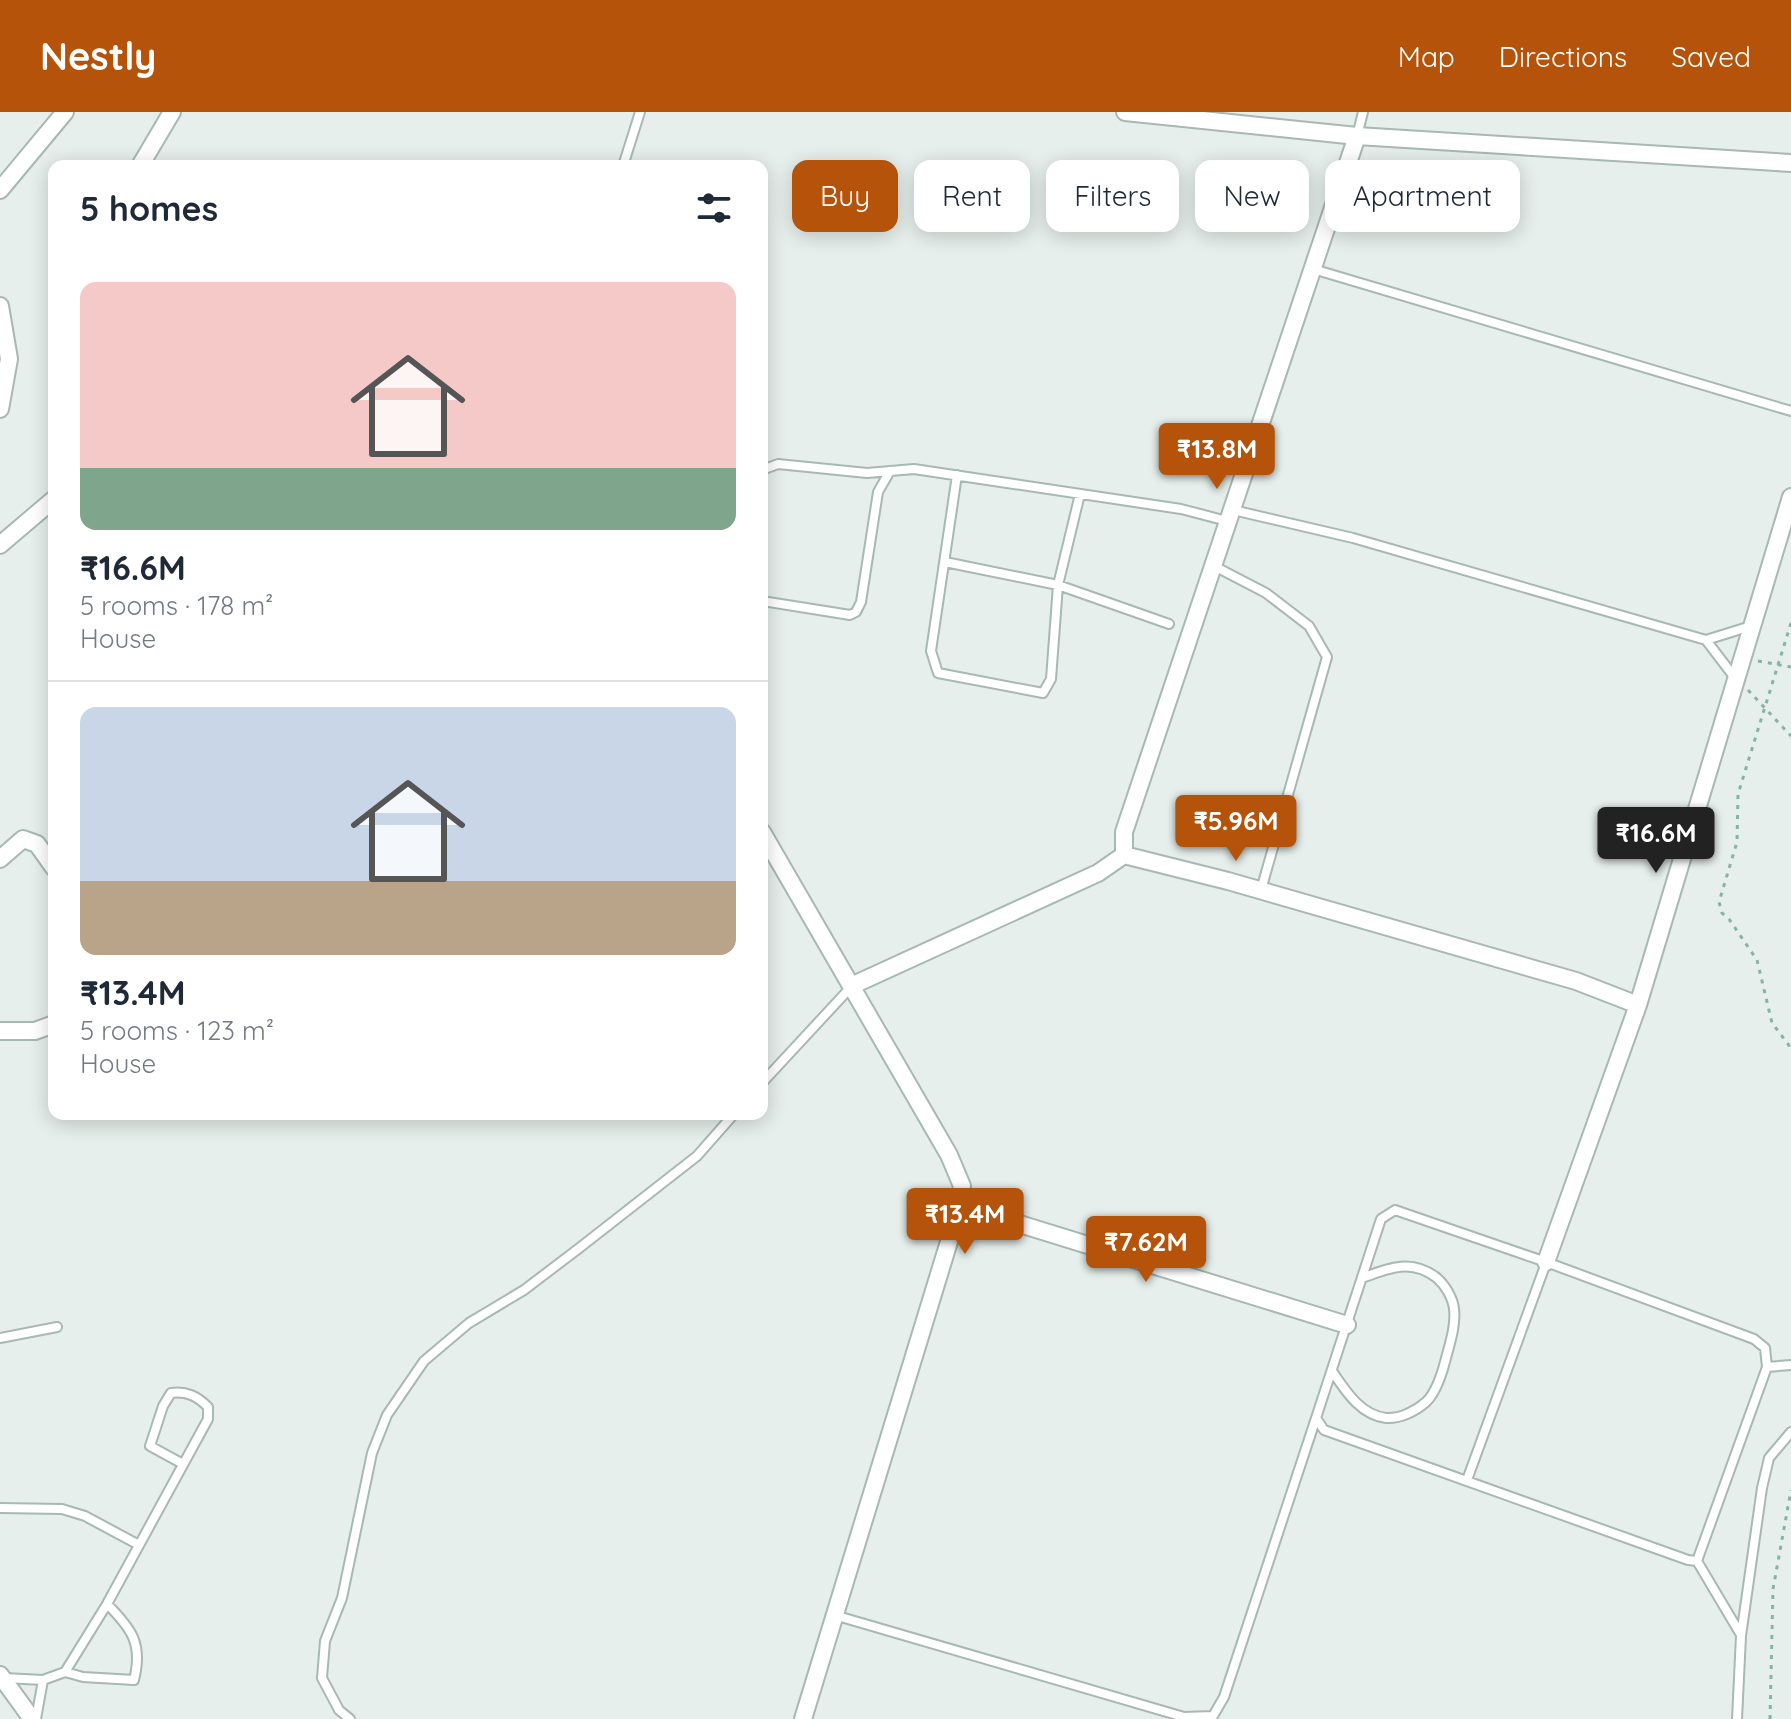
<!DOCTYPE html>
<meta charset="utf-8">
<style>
body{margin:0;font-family:Quicksand,sans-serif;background:#f6f6f7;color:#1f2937;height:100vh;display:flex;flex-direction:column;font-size:30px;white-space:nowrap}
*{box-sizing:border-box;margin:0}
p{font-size:26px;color:#747a83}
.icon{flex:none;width:44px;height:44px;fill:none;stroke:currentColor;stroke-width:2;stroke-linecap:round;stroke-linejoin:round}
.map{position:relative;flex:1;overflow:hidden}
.sheet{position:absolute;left:48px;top:48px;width:720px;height:960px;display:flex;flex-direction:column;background:#fff;border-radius:16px;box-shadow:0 4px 20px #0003}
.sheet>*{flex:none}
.banner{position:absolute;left:792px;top:48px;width:760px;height:72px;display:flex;gap:16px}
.price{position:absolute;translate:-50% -68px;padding:0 18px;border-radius:8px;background:#b45309;color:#fff;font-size:26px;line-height:52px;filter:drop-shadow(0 2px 4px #0008)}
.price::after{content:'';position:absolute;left:50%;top:48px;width:24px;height:18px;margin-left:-12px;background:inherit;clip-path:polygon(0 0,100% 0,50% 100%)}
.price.active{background:#222;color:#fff}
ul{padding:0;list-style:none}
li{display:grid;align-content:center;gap:16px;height:424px;padding:0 32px}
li+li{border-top:2px solid #e0e1e3}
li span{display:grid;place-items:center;height:248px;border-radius:16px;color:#555}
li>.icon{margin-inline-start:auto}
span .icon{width:144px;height:144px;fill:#fffc;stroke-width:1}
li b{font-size:34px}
h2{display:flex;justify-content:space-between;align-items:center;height:96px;padding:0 32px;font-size:34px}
.tag{padding:0 28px;border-radius:16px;background:#fff;box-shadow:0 4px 20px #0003;font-size:28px;line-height:72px}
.tag.active{background:#b45309;color:#fff}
header{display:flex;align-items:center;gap:48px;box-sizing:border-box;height:112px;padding:0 40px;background:#b45309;color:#fff}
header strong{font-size:38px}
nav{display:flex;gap:44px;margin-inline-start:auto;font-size:28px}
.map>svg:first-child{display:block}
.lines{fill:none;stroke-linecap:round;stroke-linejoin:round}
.lane-casing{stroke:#a8b8b2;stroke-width:12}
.street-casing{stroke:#a8b8b2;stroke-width:20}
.path{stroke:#86b3a5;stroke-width:3;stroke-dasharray:4 6;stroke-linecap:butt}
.lane{stroke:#fff;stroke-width:8}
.street{stroke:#fff;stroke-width:16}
</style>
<header>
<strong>Nestly</strong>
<nav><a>Map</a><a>Directions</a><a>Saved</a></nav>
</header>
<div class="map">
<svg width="1791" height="1607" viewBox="0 0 1791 1607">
<rect width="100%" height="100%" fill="#e6efeb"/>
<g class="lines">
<defs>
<path id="lane" d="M1357,24L1363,0
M623,54L640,0
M1313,157L1791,299
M762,358L778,352L867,361L914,357L1181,397L1227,409
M957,363L931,539L938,561L1043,581L1051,567L1058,473L1080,382
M1233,398L1353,426L1706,528L1735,566
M945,450L1058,473L1169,512
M1214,454L1266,481L1309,514L1327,545L1261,778
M762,489L850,503L856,500L861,490L878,380L890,359
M1706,528L1751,514
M762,971L851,875
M1395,1098L1546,1150L1754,1227L1765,1236L1767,1255L1697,1449L1688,1448L1324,1318L1316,1306L1381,1107Z
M0,1226L57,1215
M1767,1255L1791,1253
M1332,1259C1345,1278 1360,1303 1386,1306C1400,1307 1416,1299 1426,1290C1436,1281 1443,1259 1446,1246C1450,1231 1456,1213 1454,1197C1453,1186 1445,1173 1437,1166C1412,1146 1388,1156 1362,1166
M1467,1368L1546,1151
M0,1396L62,1397L85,1404L139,1433
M1697,1449L1741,1523
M834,1503L1184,1605L1213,1604L1224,1585L1316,1306
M65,1560L83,1565L134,1568C143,1532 132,1517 107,1492
M4,1566L43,1568L65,1560L107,1492L208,1307V1295C197,1284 187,1279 171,1281L163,1294L150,1334L183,1352
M36,1607L43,1568
M350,1607L339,1598L322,1566L325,1529L342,1486L372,1341L387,1303L424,1249L469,1211L524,1178L578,1137L697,1044L734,1002
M1737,1607L1741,1524L1762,1376L1769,1346L1791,1320"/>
<path id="street" d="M1125,0L1357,24L1791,51
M140,54L172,0
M0,78L65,0
M0,194L9,247L0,297
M0,433L54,387
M762,720L949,1043L962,1074L955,1110L803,1607
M1124,743V720L1357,24
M0,747L23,727L37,732L54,756
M851,874L1098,761L1124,743L1228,769L1576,869L1638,893
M0,919H35L54,912
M958,1093L1347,1213
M1546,1150L1638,893L1791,385
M0,1563L32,1607"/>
</defs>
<use href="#lane" class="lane-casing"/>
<use href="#street" class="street-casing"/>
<path class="path" d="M1791,511L1738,682L1737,730L1719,790L1722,801L1729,807L1757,848L1772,911L1791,936
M1758,549L1791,555
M1748,578L1791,624
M1770,1607L1773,1477L1791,1378"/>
<use href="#lane" class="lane"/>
<use href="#street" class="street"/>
</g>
</svg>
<b class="price" style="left:1217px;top:379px">₹13.8M</b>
<b class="price" style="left:1236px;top:751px">₹5.96M</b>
<b class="price active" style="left:1656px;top:763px">₹16.6M</b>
<b class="price" style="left:965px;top:1144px">₹13.4M</b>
<b class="price" style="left:1146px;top:1172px">₹7.62M</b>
<div class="banner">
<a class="tag active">Buy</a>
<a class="tag">Rent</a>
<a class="tag">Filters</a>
<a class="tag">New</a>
<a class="tag">Apartment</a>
</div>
<section class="sheet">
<h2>5 homes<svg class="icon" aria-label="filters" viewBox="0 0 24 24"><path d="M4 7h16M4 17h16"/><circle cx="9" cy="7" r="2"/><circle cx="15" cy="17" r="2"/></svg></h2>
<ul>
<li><span style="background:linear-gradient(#f6c9c9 75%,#7fa58c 0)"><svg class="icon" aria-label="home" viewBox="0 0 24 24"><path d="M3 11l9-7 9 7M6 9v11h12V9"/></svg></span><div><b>₹16.6M</b><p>5 rooms · 178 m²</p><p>House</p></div></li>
<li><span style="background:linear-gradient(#c9d6e8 70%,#b9a48a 0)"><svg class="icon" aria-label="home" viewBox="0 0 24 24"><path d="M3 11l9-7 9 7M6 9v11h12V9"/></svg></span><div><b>₹13.4M</b><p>5 rooms · 123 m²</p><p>House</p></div></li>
</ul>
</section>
</div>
